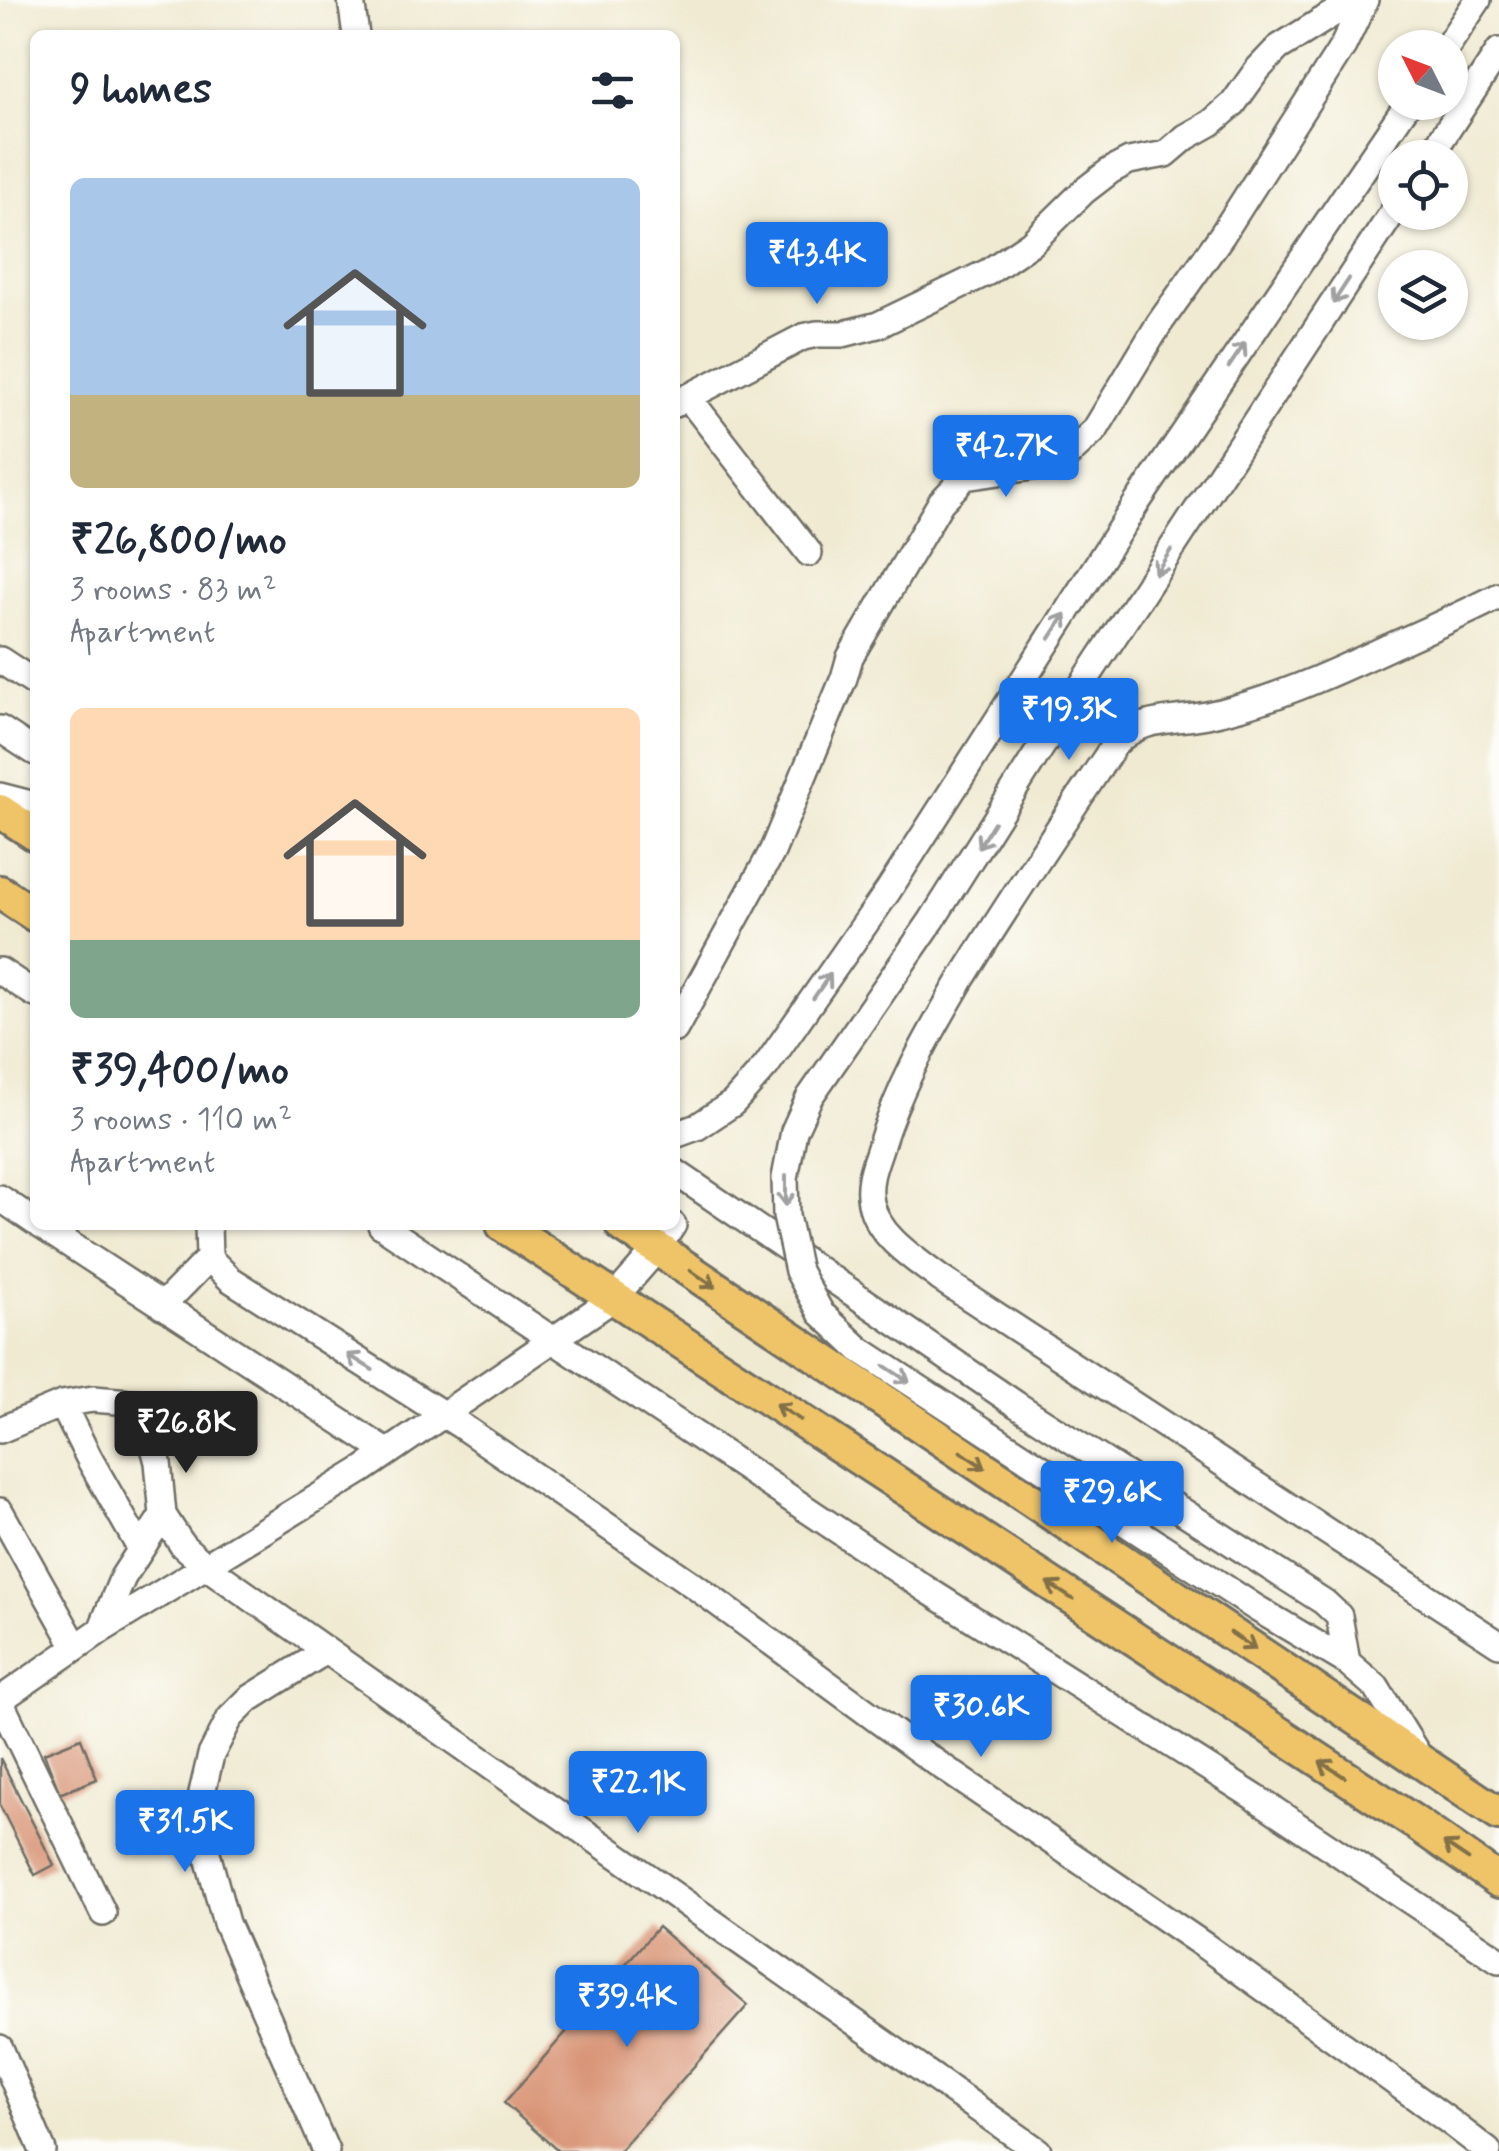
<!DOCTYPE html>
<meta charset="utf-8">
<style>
body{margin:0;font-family:Mynerve,sans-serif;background:#f6f6f7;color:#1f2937;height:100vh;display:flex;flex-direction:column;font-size:38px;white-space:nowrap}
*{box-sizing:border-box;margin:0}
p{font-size:32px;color:#747a83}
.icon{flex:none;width:55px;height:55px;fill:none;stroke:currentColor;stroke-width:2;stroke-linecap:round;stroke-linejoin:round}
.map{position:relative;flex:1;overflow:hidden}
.side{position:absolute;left:30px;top:30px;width:650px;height:1200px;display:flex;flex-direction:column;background:#fff;border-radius:15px;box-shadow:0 2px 8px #0004}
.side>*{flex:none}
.needle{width:65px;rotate:312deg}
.buttons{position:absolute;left:1378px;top:30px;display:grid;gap:20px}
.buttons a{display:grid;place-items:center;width:90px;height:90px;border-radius:50%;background:#fff;box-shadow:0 2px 8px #0004;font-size:50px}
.price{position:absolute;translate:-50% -85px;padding:0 22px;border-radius:10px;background:#1a73e8;color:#fff;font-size:32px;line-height:65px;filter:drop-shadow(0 2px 5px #0008)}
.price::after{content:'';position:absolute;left:50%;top:60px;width:30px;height:22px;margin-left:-15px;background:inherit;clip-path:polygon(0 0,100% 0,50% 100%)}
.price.active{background:#222;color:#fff}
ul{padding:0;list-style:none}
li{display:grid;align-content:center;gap:20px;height:530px;padding:0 40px}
li span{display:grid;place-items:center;height:310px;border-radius:15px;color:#555}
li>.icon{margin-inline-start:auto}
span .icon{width:180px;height:180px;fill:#fffc;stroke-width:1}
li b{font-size:42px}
h2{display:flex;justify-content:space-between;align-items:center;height:120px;padding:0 40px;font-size:42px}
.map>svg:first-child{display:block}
.building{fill:#d89374}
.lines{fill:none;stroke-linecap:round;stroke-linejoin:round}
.minor-casing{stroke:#706e65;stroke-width:30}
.major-casing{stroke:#706e65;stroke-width:38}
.minor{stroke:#fff;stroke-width:25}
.major{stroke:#efc469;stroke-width:32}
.minor-bridge-casing{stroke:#706e65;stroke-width:30;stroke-linecap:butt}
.minor-bridge{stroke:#fff;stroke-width:25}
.oneway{stroke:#a0a0a0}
.oneway2{stroke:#837047}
</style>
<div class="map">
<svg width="1499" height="2151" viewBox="0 0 1499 2151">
<rect width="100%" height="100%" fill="#fdfcf7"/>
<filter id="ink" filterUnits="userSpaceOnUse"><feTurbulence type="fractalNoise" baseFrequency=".01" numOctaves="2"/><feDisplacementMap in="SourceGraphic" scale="20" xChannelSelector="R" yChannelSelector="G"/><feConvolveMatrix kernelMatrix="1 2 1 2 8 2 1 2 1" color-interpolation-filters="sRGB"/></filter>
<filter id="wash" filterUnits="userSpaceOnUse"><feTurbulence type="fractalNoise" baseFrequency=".0048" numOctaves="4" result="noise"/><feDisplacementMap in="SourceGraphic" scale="40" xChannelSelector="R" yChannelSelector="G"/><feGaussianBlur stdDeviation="2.25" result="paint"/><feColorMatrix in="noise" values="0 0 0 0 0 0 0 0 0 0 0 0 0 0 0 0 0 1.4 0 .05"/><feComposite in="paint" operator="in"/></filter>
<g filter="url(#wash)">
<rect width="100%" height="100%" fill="#f0ead2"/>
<g id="blocks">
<path class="building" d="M81,1738L97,1779L60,1794L44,1753Z
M0,1758L54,1865L35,1875L0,1806Z
M658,1927L748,2005L619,2151H558L504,2103Z"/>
</g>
</g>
<g filter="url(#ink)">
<use href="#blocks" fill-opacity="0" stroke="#706e65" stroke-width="2.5"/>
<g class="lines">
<defs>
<path id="minor" d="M351,0L356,35
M1446,48L1478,0
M1429,158L1499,51
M688,397L809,553
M675,404L803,337L817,334H843L878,325L988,272L1031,243L1084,191L1110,171L1129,161L1166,154L1186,137L1211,123L1233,104L1258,69L1278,48L1355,0
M1499,596C1462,615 1425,631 1387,648C1329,675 1270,702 1207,715C1171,722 1142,716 1115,744C1063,822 1010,900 961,980C929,1034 897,1090 879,1151C873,1168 867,1184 871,1203C878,1237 915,1259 941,1279L1499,1644
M0,660L35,683
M0,729L35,752
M0,796L35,805
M0,971L35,994
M675,1029L772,852L844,678L850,657L941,502L965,477L1045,465L1069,454L1095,430L1159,324L1222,235L1343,46L1365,0
M809,1098L932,920L1040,749L1395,209
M675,1135L697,1127L733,1103L766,1066L888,891L1136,504L1409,102
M675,1172L1017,1405L1324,1602L1339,1616L1347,1662
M0,1198L35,1222
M40,1225L387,1452
M208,1225L209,1258L230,1279L460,1425L696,1587L928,1757L1205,1946L1449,2121L1488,2151
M381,1225L929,1591L1256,1798L1499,1960
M162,1306L209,1258
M821,1313L859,1349L1256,1608L1347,1662L1376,1687L1418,1755
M62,1404L90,1460L140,1548
M0,1430L62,1404L93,1399L142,1403L158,1462L163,1515L183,1546L206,1566L1038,2151
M0,1511L76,1647
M101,1630L123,1577L163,1515
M0,1700L101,1630L364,1469L614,1298L657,1249L673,1225
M0,1701L103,1913
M0,2048L43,2151
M326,2151L226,1923L205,1846L202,1793L211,1755L230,1718L249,1699L326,1651"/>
<path id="major" d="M0,811L35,834
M0,892L35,915
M503,1225L1414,1822L1499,1881
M622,1225L1499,1814"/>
</defs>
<use href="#minor" class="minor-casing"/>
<use href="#major" class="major-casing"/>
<use href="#minor" class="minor"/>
<use href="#major" class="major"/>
<defs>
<path id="minor-bridge" d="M809,1098L794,1131L785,1178L786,1216L798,1271L821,1313"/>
</defs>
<use href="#minor-bridge" class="minor-bridge-casing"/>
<use href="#minor-bridge" class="minor-bridge"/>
</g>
<defs><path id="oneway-shaft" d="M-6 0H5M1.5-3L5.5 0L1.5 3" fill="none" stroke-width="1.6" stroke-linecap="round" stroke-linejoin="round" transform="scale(2.5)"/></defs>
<g class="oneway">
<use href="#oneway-shaft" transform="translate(1341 291) rotate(123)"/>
<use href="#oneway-shaft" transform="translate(1237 355) rotate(-56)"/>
<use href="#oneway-shaft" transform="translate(1163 562) rotate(123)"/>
<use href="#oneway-shaft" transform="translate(1058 626) rotate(-57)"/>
<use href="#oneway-shaft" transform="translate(986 835) rotate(122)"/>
<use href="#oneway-shaft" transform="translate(822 986) rotate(-55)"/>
<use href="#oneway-shaft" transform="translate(786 1191) rotate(90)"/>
<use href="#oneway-shaft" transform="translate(360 1362) rotate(-148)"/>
<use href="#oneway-shaft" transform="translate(897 1374) rotate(33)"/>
</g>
<g class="oneway2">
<use href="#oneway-shaft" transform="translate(703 1279) rotate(34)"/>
<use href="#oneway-shaft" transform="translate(788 1412) rotate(-147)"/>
<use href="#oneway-shaft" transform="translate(973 1460) rotate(34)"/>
<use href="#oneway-shaft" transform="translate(1060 1591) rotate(-147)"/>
<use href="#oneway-shaft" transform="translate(1243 1641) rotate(34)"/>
<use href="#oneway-shaft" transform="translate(1332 1769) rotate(-147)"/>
<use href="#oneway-shaft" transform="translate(1456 1851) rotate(-146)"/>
</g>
</g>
</svg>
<div class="buttons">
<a><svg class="needle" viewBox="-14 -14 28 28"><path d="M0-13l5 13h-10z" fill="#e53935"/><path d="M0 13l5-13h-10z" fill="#747a83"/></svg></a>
<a><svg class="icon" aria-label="locate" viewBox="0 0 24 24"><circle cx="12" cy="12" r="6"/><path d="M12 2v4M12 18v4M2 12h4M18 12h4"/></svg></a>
<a><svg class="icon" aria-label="layers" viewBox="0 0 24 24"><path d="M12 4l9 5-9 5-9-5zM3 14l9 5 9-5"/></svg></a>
</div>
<b class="price" style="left:817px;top:307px">₹43.4K</b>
<b class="price" style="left:1006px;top:500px">₹42.7K</b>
<b class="price" style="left:1069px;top:763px">₹19.3K</b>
<b class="price active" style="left:186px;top:1476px">₹26.8K</b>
<b class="price" style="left:1112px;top:1546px">₹29.6K</b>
<b class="price" style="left:981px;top:1760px">₹30.6K</b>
<b class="price" style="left:638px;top:1836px">₹22.1K</b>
<b class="price" style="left:185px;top:1875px">₹31.5K</b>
<b class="price" style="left:627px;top:2050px">₹39.4K</b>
<section class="side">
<h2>9 homes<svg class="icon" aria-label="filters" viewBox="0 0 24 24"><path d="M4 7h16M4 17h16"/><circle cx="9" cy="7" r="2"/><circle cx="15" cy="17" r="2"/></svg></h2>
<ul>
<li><span style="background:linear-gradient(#a9c7e8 70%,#c2b280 0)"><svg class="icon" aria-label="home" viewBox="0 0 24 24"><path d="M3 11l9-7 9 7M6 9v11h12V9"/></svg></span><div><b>₹26,800/mo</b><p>3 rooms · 83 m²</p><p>Apartment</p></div></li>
<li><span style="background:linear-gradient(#ffd9b3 75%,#7fa58c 0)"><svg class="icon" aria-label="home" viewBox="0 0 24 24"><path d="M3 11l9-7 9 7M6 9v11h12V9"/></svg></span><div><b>₹39,400/mo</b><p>3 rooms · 110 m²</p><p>Apartment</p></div></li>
</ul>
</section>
</div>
